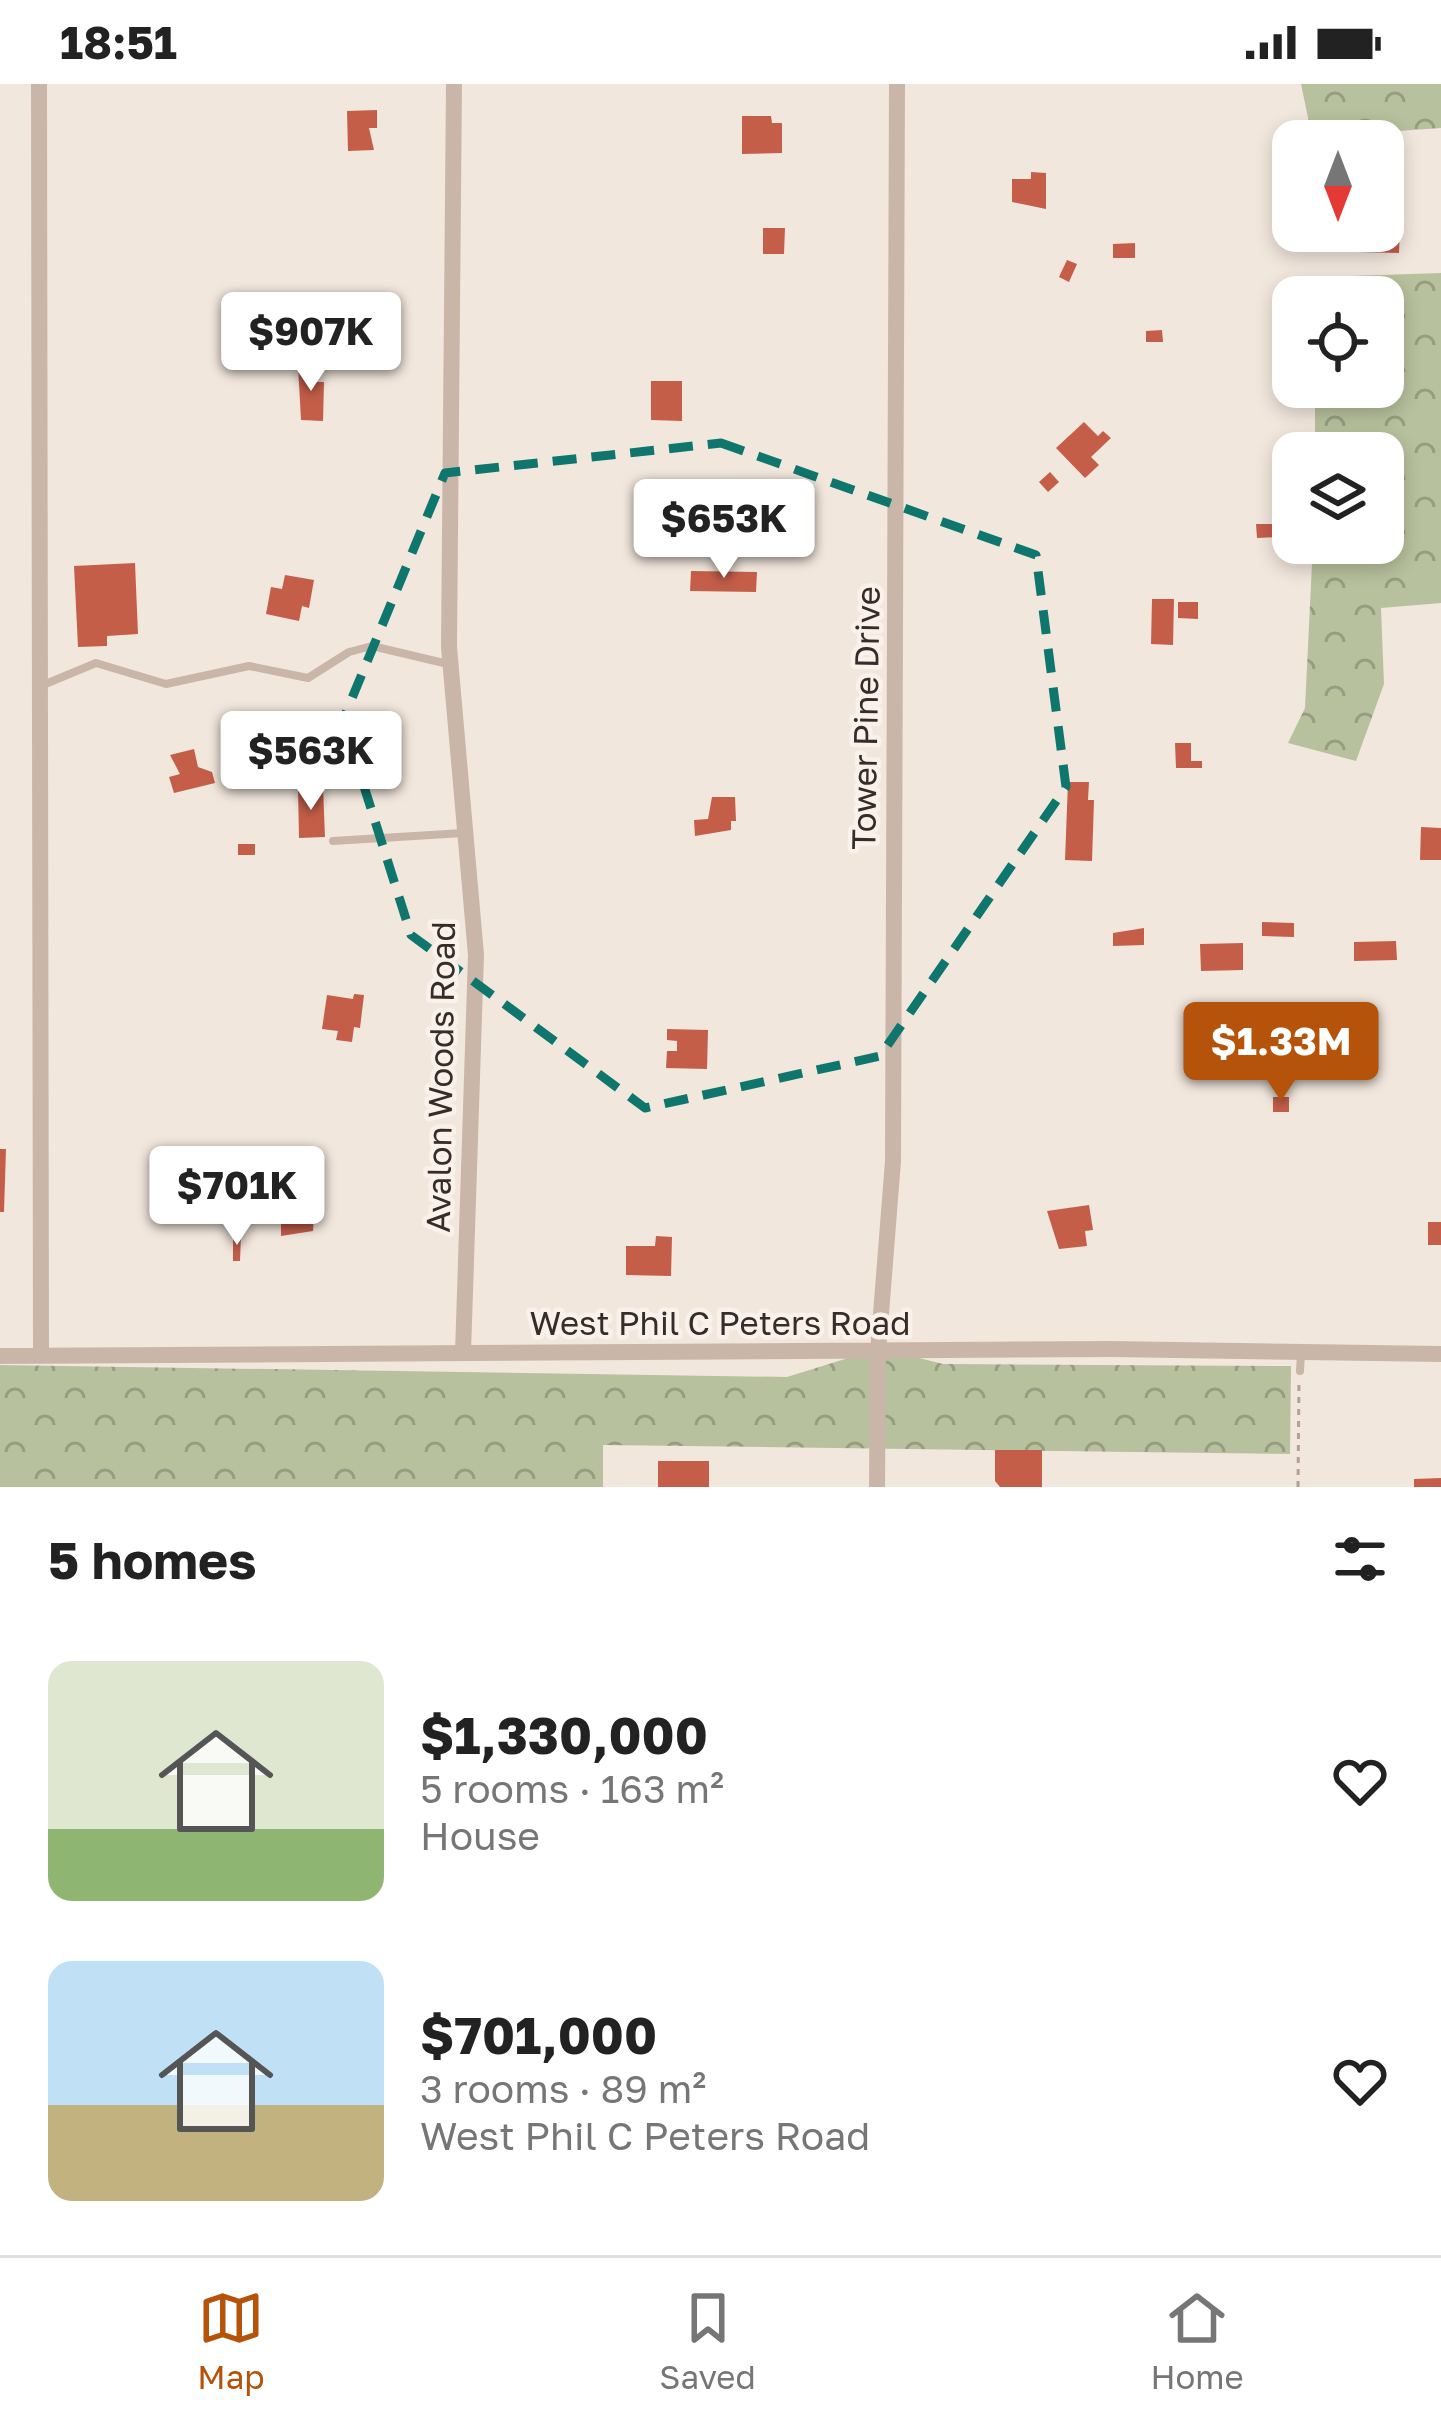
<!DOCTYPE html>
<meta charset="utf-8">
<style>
body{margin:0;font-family:"Golos Text",sans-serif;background:#f6f6f6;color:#222;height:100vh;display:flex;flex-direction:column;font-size:45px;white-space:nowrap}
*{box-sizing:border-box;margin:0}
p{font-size:39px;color:#767676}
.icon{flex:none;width:66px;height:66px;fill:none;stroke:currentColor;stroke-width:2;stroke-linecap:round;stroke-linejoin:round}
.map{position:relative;height:1403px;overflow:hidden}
.side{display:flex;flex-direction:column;background:#fff;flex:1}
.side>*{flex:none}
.needle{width:78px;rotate:180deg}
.fabs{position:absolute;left:1272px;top:36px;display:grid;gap:24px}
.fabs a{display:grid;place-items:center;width:132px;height:132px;border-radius:24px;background:#fff;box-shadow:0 6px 18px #0003;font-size:60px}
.price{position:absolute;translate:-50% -102px;padding:0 27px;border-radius:12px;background:#fff;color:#222;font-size:39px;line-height:78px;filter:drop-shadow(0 3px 6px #0008)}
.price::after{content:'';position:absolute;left:50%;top:72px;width:36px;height:27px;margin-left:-18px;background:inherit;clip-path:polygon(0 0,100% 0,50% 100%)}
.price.selected{background:#b45309;color:#fff}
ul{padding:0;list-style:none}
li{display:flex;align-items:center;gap:36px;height:300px;padding:0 48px}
li span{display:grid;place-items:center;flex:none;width:336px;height:240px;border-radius:24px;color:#555}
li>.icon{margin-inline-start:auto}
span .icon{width:144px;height:144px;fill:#fffc;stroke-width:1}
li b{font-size:51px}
h2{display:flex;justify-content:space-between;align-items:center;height:144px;padding:0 48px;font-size:51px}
.status{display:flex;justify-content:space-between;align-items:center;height:84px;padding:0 60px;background:#fff;direction:ltr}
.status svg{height:33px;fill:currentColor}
.tabs{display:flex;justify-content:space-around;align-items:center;height:168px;border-top:3px solid #e0e0e0;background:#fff;font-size:33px;color:#767676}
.tabs a{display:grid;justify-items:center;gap:6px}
.tabs .selected{color:#b45309}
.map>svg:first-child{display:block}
.forest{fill:url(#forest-crowns)}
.building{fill:#c45e49}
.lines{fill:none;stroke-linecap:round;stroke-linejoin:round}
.path{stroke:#b6a093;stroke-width:3;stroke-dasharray:6 6;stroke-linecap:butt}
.lane{stroke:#cab6a9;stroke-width:8}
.street{stroke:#cab6a9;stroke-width:16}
.marked{fill:none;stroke:#0f766e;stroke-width:9;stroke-dasharray:24 15;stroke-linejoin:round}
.labels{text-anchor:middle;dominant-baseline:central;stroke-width:9;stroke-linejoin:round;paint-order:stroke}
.street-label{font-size:33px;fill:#382c29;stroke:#faf1ea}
</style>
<div class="status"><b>18:51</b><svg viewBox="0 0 49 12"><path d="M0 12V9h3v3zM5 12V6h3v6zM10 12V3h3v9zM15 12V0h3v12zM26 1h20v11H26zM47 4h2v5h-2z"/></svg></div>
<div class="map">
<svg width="1441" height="1403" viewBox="0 0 1441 1403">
<defs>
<pattern id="forest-crowns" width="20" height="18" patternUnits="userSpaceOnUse" patternTransform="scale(3)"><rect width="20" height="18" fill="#b8c19d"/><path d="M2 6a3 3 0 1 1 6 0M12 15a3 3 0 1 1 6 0" fill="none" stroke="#979d80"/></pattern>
</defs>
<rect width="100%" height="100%" fill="#f2e7dd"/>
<path class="forest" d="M1301,0H1441V44L1312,53Z
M1441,189V519L1381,524L1384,600L1356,677L1288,659L1305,624L1313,459H1383V369H1315V303H1383V213H1318L1320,193Z
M859,1259L943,1280L1291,1282L1290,1370L603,1361V1403H0V1281L787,1293L845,1275Z"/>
<path class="building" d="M377,26V44H369L374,66L348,67L347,27Z
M742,32H771L772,39H782V69L742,70Z
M1031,88L1046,89V125L1012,118V95H1031Z
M1383,143H1400L1399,169L1358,168V147H1383Z
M763,144H785L784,170H763Z
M1135,159V174H1113V160Z
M1067,176L1077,180L1069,198L1059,193Z
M1162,246L1163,258H1146V247Z
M298,281H317L316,298H324L323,337L301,336Z
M651,297H682V337L651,336Z
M1084,338L1098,352L1103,347L1111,354L1091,373L1099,381L1085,394L1056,364Z
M1050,388L1059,398L1048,408L1039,398Z
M1256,440H1279V453L1257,454Z
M135,479L138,550L107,552V562L78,563L74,482Z
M691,487L757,488L756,508L690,507Z
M285,491L314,496L309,524L302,522L299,537L266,530L271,503L282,505Z
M1152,515H1174L1173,561L1151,560Z
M1178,518H1198V535L1178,534Z
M1175,659H1191V677H1202V684H1176Z
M194,665L198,683L212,688L215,699L174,709L169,693L180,690L170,671Z
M1068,698H1089L1088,716H1094L1092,777L1065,776Z
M323,703L325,753L299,754L298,704Z
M712,713H735L736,737H731V746L695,752L694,736L708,735Z
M1421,743L1441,744V776H1420Z
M238,760H255V771H238Z
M1262,838L1294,839V853L1262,852Z
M1144,844V861L1113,862V849Z
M1396,857L1397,876L1354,877V858Z
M1243,859V886L1201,887L1200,860Z
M354,910L364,911L360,944L354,943L352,958L336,956L338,947L322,945L327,911L353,915Z
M667,945L708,946L707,985L666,984L667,967H677V957L667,956Z
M1273,1013H1289V1028H1273Z
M0,1065H6L4,1128H0Z
M1089,1121L1093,1146L1085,1147L1087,1162L1059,1165L1047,1127Z
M281,1123H300V1130H314L313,1147L281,1152Z
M1428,1138H1441V1161H1428Z
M233,1152H241L240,1177H233Z
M656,1152L672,1153L671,1192L626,1191V1162H655Z
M995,1366H1042V1403H1000L995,1397Z
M658,1377H709V1403H658Z
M1441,1394V1403H1414V1395Z"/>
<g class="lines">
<path class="path" d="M1298,1403L1299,1295"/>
<path class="lane" d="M43,601L96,579L166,600L249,582L308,594L349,568L372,562L448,580
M333,757L463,749
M1300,1287L1301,1269"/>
<path class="street" d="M39,0L41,1271
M454,0L449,563L476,871L463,1269
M0,1272L1111,1265L1441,1270
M877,1403L878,1268L893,1077L897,0"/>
</g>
<path class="marked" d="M721,359L1036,471L1066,703L880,972L645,1024L411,851L343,636L445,389Z"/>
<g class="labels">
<g class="street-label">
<text transform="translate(865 634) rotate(-89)">Tower Pine Drive</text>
<text transform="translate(440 993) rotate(-89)">Avalon Woods Road</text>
<text x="720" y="1238">West Phil C Peters Road</text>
</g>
</g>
</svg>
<div class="fabs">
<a><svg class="needle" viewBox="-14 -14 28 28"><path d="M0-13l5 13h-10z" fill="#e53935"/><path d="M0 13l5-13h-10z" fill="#767676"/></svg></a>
<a><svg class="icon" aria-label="locate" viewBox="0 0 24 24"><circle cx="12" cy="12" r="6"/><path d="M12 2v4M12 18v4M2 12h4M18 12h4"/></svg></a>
<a><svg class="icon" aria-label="layers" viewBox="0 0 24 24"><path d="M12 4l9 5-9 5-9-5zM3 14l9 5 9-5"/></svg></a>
</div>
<b class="price" style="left:311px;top:310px">$907K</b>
<b class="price" style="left:724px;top:497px">$653K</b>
<b class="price" style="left:311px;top:729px">$563K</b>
<b class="price selected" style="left:1281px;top:1020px">$1.33M</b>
<b class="price" style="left:237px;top:1164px">$701K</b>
</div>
<section class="side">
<h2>5 homes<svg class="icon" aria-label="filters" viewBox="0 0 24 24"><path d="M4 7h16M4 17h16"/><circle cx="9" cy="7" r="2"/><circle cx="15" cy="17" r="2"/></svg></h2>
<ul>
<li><span style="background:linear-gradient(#dfe7d0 70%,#8fb573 0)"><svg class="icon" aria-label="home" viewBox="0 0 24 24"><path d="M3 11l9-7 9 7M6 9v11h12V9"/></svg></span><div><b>$1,330,000</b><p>5 rooms · 163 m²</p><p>House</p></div><svg class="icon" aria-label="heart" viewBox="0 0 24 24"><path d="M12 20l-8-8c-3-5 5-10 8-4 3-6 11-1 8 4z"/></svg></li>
<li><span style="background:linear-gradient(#bfe0f5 60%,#c2b280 0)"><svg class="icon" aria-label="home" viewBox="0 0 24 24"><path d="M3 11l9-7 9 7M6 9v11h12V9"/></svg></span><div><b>$701,000</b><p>3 rooms · 89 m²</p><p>West Phil C Peters Road</p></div><svg class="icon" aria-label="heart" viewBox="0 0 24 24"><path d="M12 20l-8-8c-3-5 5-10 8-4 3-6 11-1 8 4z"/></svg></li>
</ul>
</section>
<nav class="tabs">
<a class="selected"><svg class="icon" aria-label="map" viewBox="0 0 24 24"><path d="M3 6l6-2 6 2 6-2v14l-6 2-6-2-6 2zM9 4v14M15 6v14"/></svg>Map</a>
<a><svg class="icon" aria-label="saved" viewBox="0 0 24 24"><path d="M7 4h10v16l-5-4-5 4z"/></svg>Saved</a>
<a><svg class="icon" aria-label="home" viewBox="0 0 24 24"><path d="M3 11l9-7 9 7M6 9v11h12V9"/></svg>Home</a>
</nav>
